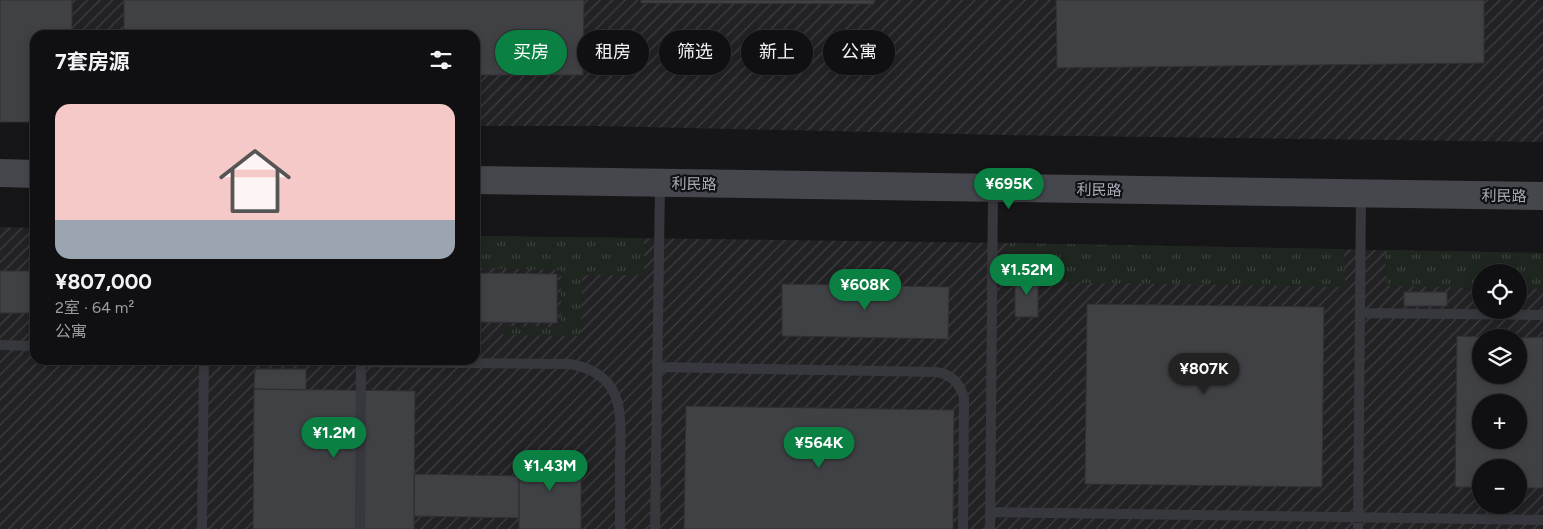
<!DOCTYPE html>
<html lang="zh">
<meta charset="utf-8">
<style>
body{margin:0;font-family:Figtree,"Noto Sans SC",sans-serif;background:#1e1e20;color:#f1f3f6;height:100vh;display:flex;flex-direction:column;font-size:19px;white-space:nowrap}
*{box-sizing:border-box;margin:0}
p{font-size:16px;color:#9c9d9f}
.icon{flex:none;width:28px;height:28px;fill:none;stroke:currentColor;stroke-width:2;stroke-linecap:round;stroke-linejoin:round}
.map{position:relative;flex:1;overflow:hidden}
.sheet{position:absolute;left:30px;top:30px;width:450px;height:335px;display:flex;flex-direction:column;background:#101012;border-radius:15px;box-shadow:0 2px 8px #0003,0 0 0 1px #303032}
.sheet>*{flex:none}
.banner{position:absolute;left:495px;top:30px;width:475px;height:45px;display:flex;gap:10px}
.fabs{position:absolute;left:1472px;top:264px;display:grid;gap:10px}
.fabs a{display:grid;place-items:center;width:55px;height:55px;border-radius:50%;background:#101012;box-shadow:0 2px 8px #0003,0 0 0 1px #303032;font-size:25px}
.price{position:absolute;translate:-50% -42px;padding:0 11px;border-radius:18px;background:#0b8043;color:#fff;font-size:16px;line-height:32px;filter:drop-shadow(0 1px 2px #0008)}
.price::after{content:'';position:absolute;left:50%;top:30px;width:15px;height:11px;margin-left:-8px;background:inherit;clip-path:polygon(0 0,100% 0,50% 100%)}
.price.current{background:#222;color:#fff}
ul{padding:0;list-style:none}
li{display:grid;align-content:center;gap:10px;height:265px;padding:0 25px}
li span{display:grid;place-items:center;height:155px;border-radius:15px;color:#555}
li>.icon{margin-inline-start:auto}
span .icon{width:90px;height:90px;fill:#fffc;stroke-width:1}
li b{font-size:21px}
h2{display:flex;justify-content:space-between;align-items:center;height:60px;padding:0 25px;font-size:21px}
.tag{padding:0 18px;border-radius:22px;background:#101012;box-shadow:0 2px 8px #0003,0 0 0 1px #303032;font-size:18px;line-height:45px}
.tag.current{background:#0b8043;color:#fff}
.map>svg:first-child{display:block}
.industrial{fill:url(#industrial-furrows);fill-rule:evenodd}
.grass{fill:url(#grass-tufts)}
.building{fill:#404145;stroke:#303034;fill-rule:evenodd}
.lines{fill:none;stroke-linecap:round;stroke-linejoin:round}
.lane{stroke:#37383d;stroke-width:10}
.secondary{stroke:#45474d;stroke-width:28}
.labels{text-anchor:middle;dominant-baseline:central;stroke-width:4.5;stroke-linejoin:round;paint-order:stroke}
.street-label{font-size:15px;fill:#a8adb8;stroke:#111113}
</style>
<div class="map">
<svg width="1543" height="529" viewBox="0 0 1543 529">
<defs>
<pattern id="industrial-furrows" width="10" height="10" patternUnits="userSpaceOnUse" patternTransform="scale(1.25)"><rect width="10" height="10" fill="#222225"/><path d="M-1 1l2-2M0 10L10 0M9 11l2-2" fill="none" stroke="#3f3f43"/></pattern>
<pattern id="grass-tufts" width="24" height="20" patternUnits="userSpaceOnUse" patternTransform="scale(1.25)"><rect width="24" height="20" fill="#1e261f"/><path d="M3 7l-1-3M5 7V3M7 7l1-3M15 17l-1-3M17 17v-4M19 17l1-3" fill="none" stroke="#3c433d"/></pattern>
</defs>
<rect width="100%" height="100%" fill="#161618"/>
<path class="industrial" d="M72,0H1543V142L1003,135L600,126H475V35H72Z
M0,227L35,228V360H475V236L1009,243L1543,253V529H0ZM1481,272H1519V310H1481ZM1481,338H1519V375H1481ZM1481,402H1519V440H1481ZM1481,468H1519V505H1481Z"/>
<path class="grass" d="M475,236L644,238V275H582L581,336L503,335L502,326L561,327V270L475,268Z
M1009,243L1344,249L1345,287L1038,282L1037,275H1008Z
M1387,250L1543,253V289L1519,288V272H1481V288L1387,286L1385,258Z"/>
<path class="building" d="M0,0H72V35H35V122H0Z
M124,0H584L583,75H475V35H124Z
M641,0H874V4L641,3Z
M1056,0H1484V63L1057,68Z
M0,271H35V313H0Z
M475,273L557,274V323L475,322Z
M1015,275H1038V317H1015Z
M782,284L949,287L948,339L782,336Z
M1404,292H1447V306H1404Z
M1087,304L1324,307L1322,487L1085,484Z
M1457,336L1510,338H1481V375H1519V338L1543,337V488H1519V468H1481V487H1455ZM1481,402H1519V440H1481Z
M255,369H306V390L254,389Z
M254,389L415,391L414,529H253Z
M686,406L954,410L953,529H684Z
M519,454L581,455V529H519Z
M414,474L519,476V518L414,516Z"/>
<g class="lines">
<path class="lane" d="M1360,313L1543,315
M0,345L35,346
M361,362L570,364C626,374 621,415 620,460C620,483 620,506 620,529
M657,367L936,372C951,374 960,383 964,398L963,529
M990,512L1543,520
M202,529L204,360
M360,529L361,360
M655,529L660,183
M990,529L993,190
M1358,529L1361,195"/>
<path class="secondary" d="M0,173L35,174
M475,180L1543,196"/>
</g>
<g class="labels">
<g class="street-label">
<text transform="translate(694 184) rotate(1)">利民路</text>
<text transform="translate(1099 190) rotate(1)">利民路</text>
<text transform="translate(1504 196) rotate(1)">利民路</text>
</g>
</g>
</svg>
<div class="fabs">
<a><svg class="icon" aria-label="locate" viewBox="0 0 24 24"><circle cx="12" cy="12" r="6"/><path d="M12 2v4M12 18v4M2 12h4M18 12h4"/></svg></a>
<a><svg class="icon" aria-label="layers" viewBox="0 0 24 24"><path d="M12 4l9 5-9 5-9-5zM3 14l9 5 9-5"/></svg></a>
<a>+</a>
<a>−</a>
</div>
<b class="price" style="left:1009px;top:210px">¥695K</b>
<b class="price" style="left:1027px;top:296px">¥1.52M</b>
<b class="price" style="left:865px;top:311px">¥608K</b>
<b class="price current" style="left:1204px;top:395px">¥807K</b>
<b class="price" style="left:334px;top:459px">¥1.2M</b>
<b class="price" style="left:819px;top:469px">¥564K</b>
<b class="price" style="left:550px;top:492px">¥1.43M</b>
<div class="banner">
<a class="tag current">买房</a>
<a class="tag">租房</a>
<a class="tag">筛选</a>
<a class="tag">新上</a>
<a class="tag">公寓</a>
</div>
<section class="sheet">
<h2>7套房源<svg class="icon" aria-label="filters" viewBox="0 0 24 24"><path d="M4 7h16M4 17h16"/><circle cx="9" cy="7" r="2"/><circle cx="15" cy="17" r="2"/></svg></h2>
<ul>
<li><span style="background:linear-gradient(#f6c9c9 75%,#9aa5b1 0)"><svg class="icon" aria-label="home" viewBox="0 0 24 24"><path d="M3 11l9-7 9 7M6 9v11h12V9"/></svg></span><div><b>¥807,000</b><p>2室 · 64 m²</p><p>公寓</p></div></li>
</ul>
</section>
</div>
